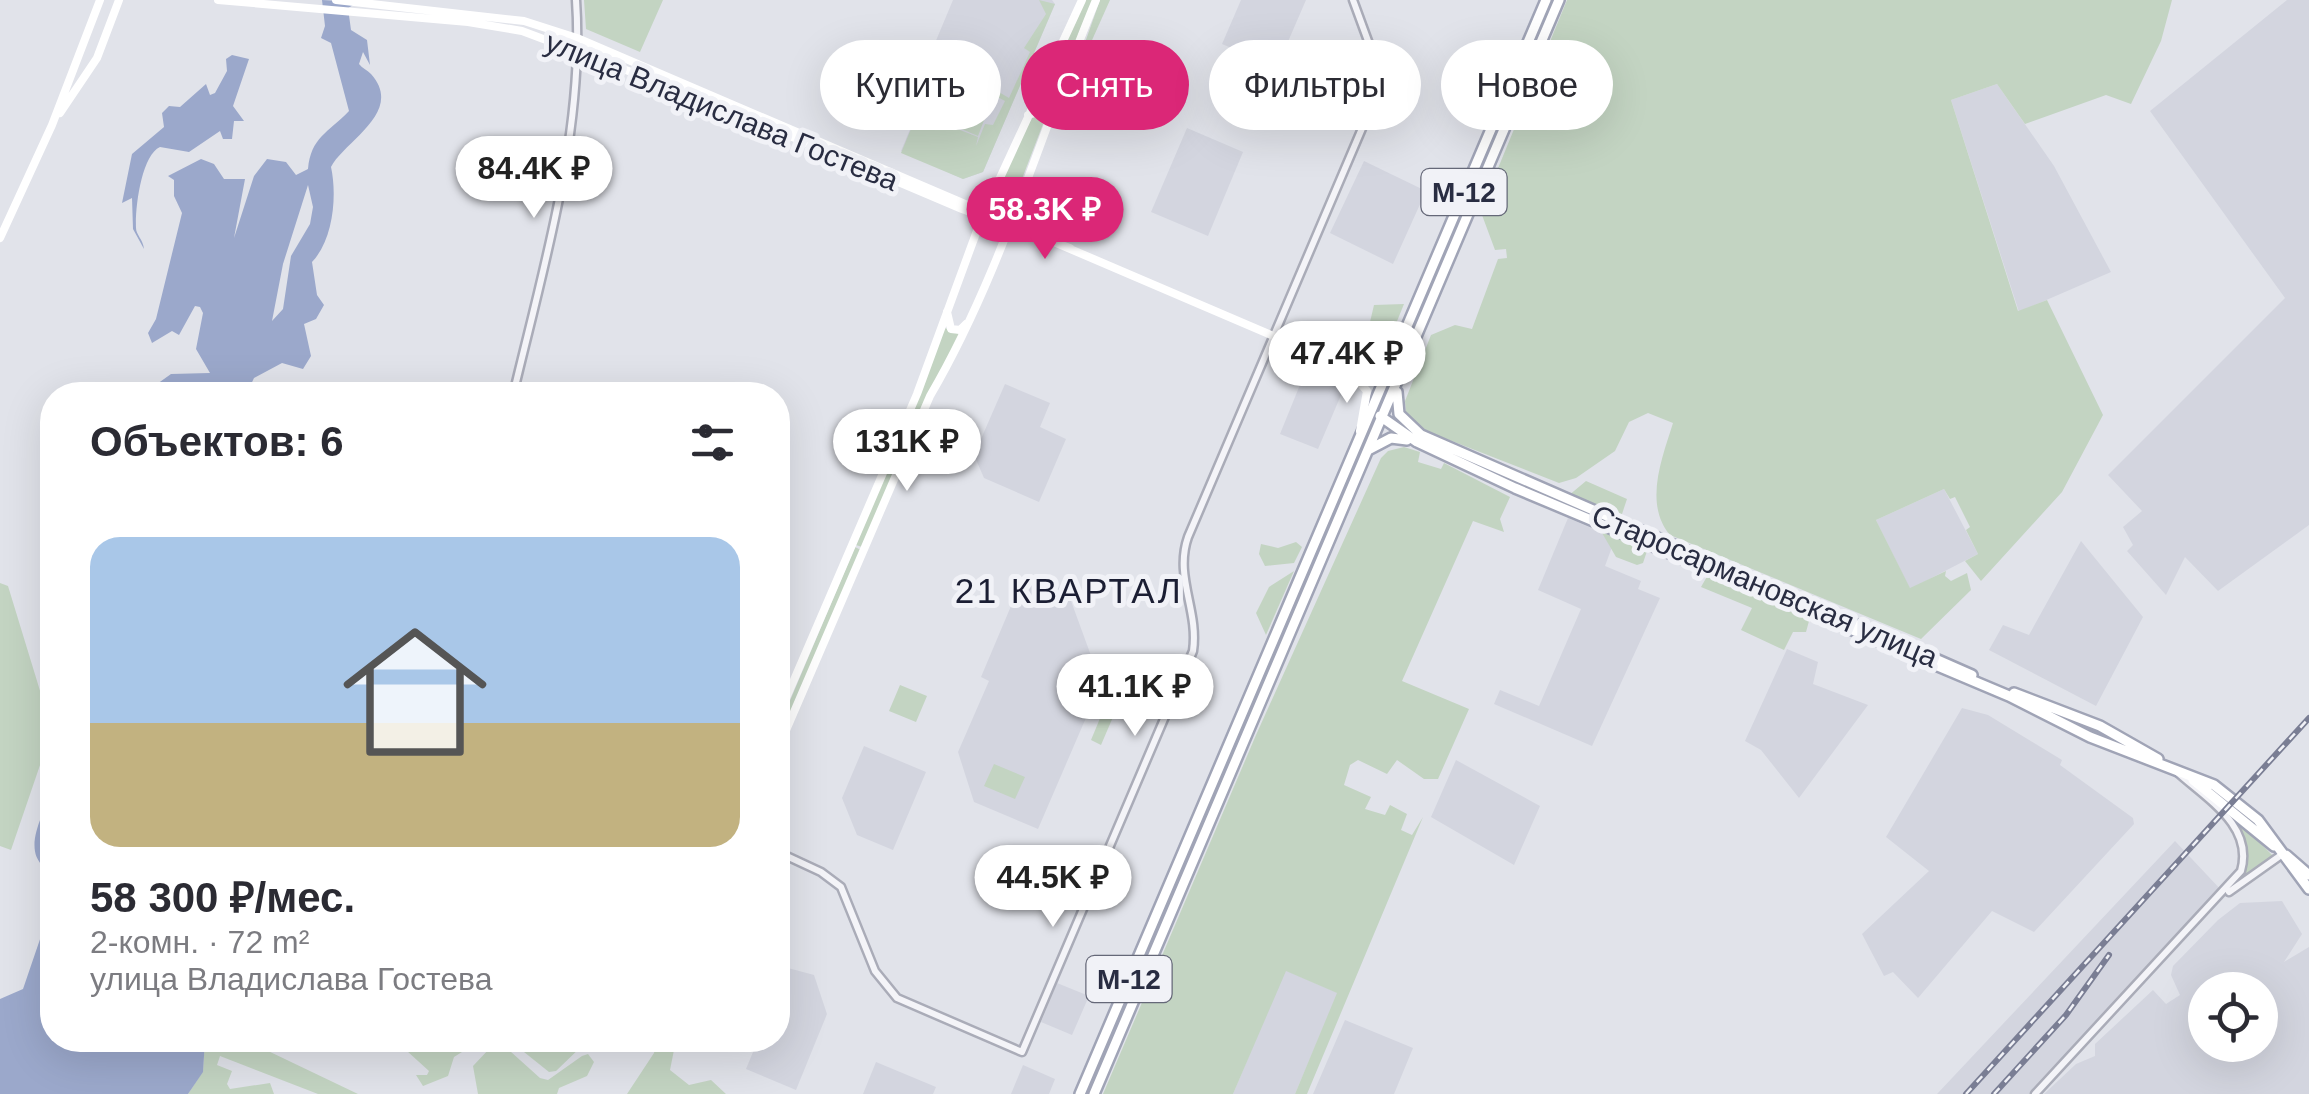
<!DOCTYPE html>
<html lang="ru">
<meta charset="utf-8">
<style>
body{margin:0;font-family:Helvetica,sans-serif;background:#f7f7f7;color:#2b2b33;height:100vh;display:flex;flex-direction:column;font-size:38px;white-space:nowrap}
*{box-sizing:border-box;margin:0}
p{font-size:32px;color:#7c7c81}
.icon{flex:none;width:55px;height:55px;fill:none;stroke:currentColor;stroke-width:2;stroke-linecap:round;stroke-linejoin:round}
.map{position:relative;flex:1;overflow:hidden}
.sheet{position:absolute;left:40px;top:382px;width:750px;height:670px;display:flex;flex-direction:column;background:#fff;border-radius:40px;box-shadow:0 10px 40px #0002}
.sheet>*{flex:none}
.top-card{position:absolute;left:820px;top:40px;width:950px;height:90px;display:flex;gap:20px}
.fabs{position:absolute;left:2188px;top:972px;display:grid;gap:20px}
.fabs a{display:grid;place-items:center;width:90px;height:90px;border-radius:50%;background:#fff;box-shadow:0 10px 40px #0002;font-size:50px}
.price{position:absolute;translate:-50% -85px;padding:0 22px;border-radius:35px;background:#fff;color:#222;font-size:32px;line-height:65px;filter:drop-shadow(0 2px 5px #0008)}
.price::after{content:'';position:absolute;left:50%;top:60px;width:30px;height:22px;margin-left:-15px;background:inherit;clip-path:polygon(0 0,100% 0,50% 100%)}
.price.selected{background:#db2777;color:#fff}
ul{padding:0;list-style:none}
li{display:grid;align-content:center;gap:20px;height:530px;padding:0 50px}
li span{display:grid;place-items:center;height:310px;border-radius:30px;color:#555}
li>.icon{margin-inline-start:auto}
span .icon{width:180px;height:180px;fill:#fffc;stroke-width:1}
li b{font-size:42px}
h2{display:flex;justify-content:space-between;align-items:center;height:120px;padding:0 50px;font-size:42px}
.chip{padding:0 35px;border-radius:45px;background:#fff;box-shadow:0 10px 40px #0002;font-size:35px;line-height:90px}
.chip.selected{background:#db2777;color:#fff}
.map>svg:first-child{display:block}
.built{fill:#d3d5df;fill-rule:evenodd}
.green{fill:#c3d4c2}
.water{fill:#9ba8cb;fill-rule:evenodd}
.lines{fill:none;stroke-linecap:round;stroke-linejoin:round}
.tertiary-casing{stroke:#aaacb8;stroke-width:11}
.primary-casing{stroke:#a0a4b6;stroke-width:14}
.tertiary{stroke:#f4f4f8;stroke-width:6}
.secondary{stroke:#fff;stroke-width:8}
.primary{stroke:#fff;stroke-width:9}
.rail-casing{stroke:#7a7e94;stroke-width:6}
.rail{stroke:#f1f2f7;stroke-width:2.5;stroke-dasharray:8;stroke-linecap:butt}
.labels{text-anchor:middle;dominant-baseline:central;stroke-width:10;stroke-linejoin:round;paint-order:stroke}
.shield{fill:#f1f2f7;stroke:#656878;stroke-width:2.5}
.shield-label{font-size:28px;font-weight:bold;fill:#292d42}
.street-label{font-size:30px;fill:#292d42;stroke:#f1f2f7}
.quarter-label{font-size:35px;letter-spacing:2.5px;fill:#1b1e33;stroke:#f1f2f7}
</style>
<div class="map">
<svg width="2309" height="1094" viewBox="0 0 2309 1094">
<rect width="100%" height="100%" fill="#e1e3ea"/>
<path class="built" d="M953,0H1052L1055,4L983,172L963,179L901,151L931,79L922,74Z
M1241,0H1306L1277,67L1222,44Z
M2287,0H2309V525L2218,591L2185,557L2166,595L2127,551L2133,545L2123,527L2142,511L2108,475L2285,298L2150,111Z
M1997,84L2054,166L2111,272L2019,312L1951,100Z
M1187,128L1243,152L1208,236L1151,212Z
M1364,161L1426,191L1393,264L1330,233Z
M1308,365L1347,381L1318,449L1280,434Z
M1005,384L1050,403L1040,427L1066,439L1039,502L984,478L974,455Z
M1944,489L1978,554L1910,589L1876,520Z
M1568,518L1605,534L1612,547L1605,566L1641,581L1638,589L1660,598L1592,746L1494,704L1500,690L1539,706L1581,609L1538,590Z
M2081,541L2143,617L2096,706L1989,650L2003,625L2029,635Z
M1034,576L1067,590L1101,683L1038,829L974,802L958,752L989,681L981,677L1022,580L1031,583Z
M1787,649L1818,662L1813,684L1868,705L1799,798L1761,750L1745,741Z
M1962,708L1988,715L2062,760L2060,765L2133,818L2134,824L2034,932L1992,911L1918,998L1893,972L1884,976L1862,934L1929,871L1886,837Z
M864,746L926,772L893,850L857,835L842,798Z
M1456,760L1540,806L1514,865L1431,817Z
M2175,841L2223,892L2032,1094H1937Z
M2282,901L2302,934L2284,962L2309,947V1094H2044L2076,1064L2095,1056V1044L2153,990L2166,1004L2180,995L2171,975L2173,966L2218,920L2240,903ZM2205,990H2260V1045H2205Z
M788,968L814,975L827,1014L796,1090L746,1069L758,1040H778V992Z
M1285,970L1338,993L1295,1094H1233Z
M1057,983L1089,996L1072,1035L1041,1022Z
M1345,1020L1413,1048L1394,1094H1313Z
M876,1062L936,1087L933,1094H863Z
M1023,1065L1055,1079L1049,1094H1011Z"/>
<path class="green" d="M584,0H663L640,52L586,29Z
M1039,0L1055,4L983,172L963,179L901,153L930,83L948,91L932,128L937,121L978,137L976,146L985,124L993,125L1005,101L996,96L997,91L1009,98L1030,52L1024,48L1046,14Z
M1085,0H1093L1048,116L1034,109Z
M1100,0H1110L1063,105Z
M1567,0H2172L2161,41L2131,104L2106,95L2025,124L1997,84L1951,100L2018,311L2047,300L2103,415L2062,492L1981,581L1965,561L1978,554L1966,530L1970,527L1955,497L1950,499L1944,489L1876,520L1910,588L1946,571L1945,576L1951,581L1967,573L1971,590L1921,639L1670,535C1643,503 1663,456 1673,423L1648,413L1629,422L1615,451L1576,478L1559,483L1416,427L1406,412L1405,401L1431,335L1455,325L1472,329L1498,259L1507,258L1506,249L1495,250L1482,215L1485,200Z
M948,59L975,79L963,84L969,99L986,101L990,87L996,90L990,106L981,103L988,110L978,136L938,119L941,112L960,118L966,126L975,106L956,88L943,106L954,88L928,77L935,62H939L940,71Z
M1039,117L1043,124L1007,218L990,210L1029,118Z
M1404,304L1391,336L1370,322L1374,305Z
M1362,323L1386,347L1377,361L1359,366L1339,357L1351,332L1360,334Z
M945,328L959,334L862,547L856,545Z
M1364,438L1367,439L1219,780Z
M1404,447L1420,452L1418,462L1441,469L1444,463L1510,497L1500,519L1504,532L1473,521L1402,681L1469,709L1438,779H1424L1397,760L1387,774L1358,760L1350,765L1344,785L1371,797L1365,809L1385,815L1390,805L1407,814L1401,830L1412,835L1423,817L1307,1094H1295L1337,993L1286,971L1233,1094H1103L1256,735L1381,458L1388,451Z
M1586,481L1627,499L1622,514L1616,516L1568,496Z
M1598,526L1648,548L1643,563L1637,565L1616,557Z
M1296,542L1302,547L1294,563L1265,566L1259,554L1261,544L1278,548Z
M855,547L861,550L778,745V729Z
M1294,571L1266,635L1256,613L1269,587Z
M1709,573L1801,611L1809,621L1806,632H1793L1784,650L1741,630L1752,608L1701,587Z
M0,583L8,586L52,730L11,850L0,846Z
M1123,663L1134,668L1101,745L1091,740Z
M900,685L927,696L916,722L889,711Z
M994,764L1025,777L1015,799L984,786Z
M2231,813L2274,857L2244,879C2245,853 2248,838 2228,817Z
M205,1040H245L358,1094H318L220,1056L217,1065L232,1071L227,1084L230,1089L270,1083L274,1094H188L203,1071Z
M462,1040V1052L454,1057L448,1076L423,1086L416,1075H427L429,1071L396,1041Z
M509,1040H584L585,1043L556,1071L549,1072Z
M648,1040H676L670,1070L689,1085L711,1080L726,1094H627L654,1053L655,1047Z
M502,1044L540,1078L548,1080L582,1056L588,1054L594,1062L587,1076L559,1088L557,1094H478L473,1066L490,1048Z"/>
<path class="water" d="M322,0L359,2L348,8L351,30L367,40L370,65L363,52L359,64C362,68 367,70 371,74C405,112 344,141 331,167C337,194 334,239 312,262L317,295L324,305L316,319L304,324L311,356L303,369L282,363L254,378L246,395H218L213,385L210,389L213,395H130L129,390L150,389L171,374L210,373L196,349L203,313L200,307L195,306L179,335L172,331L152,343L148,333L156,319L182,213L174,196V180L168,176L201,159L214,164L224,179H245L234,238L254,176L267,159L286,162L296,175L308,169C311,137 328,133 349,111L331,43L321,38L325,26ZM308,185L313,207L310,224L291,256L283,309L272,321L283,264Z
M232,55L249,59L233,106L244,121H234L232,139H223L220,131L189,152L160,147C142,155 135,206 136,228C136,235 143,239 144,249L133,229L132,198L122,203L132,154L164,127L162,113L169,106L180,107L206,84L210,95L215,93L227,71L226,59Z
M52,790V863L44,867C22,848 44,814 52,790Z
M51,907L52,1040H205L203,1072L188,1094H0V999L23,989Z"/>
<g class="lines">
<defs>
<path id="tertiary" d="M513,395C543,269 585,129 576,0
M778,852L821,872L841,887L875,971L897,998L1022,1052L1193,651C1199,610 1174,577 1188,537L1372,105L1375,60L1353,0
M2229,892L2284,853
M2035,1094L2241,871C2254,826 2207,799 2177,772"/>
<path id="primary" d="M1397,392L1399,414L1421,435L1866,629
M1380,416L1417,442L1515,488L2009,696L2090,737L2214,785L2258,820L2309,889
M1370,449L1391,438L1407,440
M1881,635L1972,675
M2014,693L2100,726L2158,759
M2193,780L2274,846
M2286,855L2309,875
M1080,1094L1546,0
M1094,1094L1559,0"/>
</defs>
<use href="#tertiary" class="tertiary-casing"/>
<use href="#primary" class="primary-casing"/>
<use href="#tertiary" class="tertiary"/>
<path class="secondary" d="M218,0L468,22L522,31L703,99L962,209L1070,248
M336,0L524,21L577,38L1346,367L1367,391L1360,431
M60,113L97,58L119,0
M1028,115L1041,111L1049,124
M0,238L52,125L100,0
M947,312L951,329L960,330L966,324
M1346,367L1376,366L1396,350
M778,717L917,394L982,217L1082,0
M778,749L930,396C1002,273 1041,131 1096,0"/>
<use href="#primary" class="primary"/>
<defs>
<path id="rail" d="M1966,1094L2309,718
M1994,1094L2066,1015L2109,955"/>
</defs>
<use href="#rail" class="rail-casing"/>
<use href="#rail" class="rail"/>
</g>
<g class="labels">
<g class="shield">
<rect x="1421.5" y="169" width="85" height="46" rx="8"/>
<rect x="1086.5" y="956" width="85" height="46" rx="8"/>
</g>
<g class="shield-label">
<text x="1464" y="192">М-12</text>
<text x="1129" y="979">М-12</text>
</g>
<g class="street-label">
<text transform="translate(722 111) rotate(22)">улица Владислава Гостева</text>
<text transform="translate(1765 586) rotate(23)">Старосармановская улица</text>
</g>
<g class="quarter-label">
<text x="1069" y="590">21 КВАРТАЛ</text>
</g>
</g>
</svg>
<div class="fabs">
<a><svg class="icon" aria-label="locate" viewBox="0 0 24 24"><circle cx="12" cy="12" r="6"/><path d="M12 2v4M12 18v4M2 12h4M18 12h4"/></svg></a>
</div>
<b class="price" style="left:534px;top:221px">84.4K ₽</b>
<b class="price selected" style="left:1045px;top:262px">58.3K ₽</b>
<b class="price" style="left:1347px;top:406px">47.4K ₽</b>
<b class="price" style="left:907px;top:494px">131K ₽</b>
<b class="price" style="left:1135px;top:739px">41.1K ₽</b>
<b class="price" style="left:1053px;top:930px">44.5K ₽</b>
<div class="top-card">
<a class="chip">Купить</a>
<a class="chip selected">Снять</a>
<a class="chip">Фильтры</a>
<a class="chip">Новое</a>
</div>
<section class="sheet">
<h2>Объектов: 6<svg class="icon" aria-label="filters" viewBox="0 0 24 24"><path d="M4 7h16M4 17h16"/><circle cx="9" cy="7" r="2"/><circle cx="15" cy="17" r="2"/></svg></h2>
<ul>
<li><span style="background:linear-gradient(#a9c7e8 60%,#c2b280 0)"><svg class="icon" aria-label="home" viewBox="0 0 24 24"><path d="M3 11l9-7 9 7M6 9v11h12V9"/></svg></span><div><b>58 300 ₽/мес.</b><p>2-комн. · 72 m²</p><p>улица Владислава Гостева</p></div></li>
</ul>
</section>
</div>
